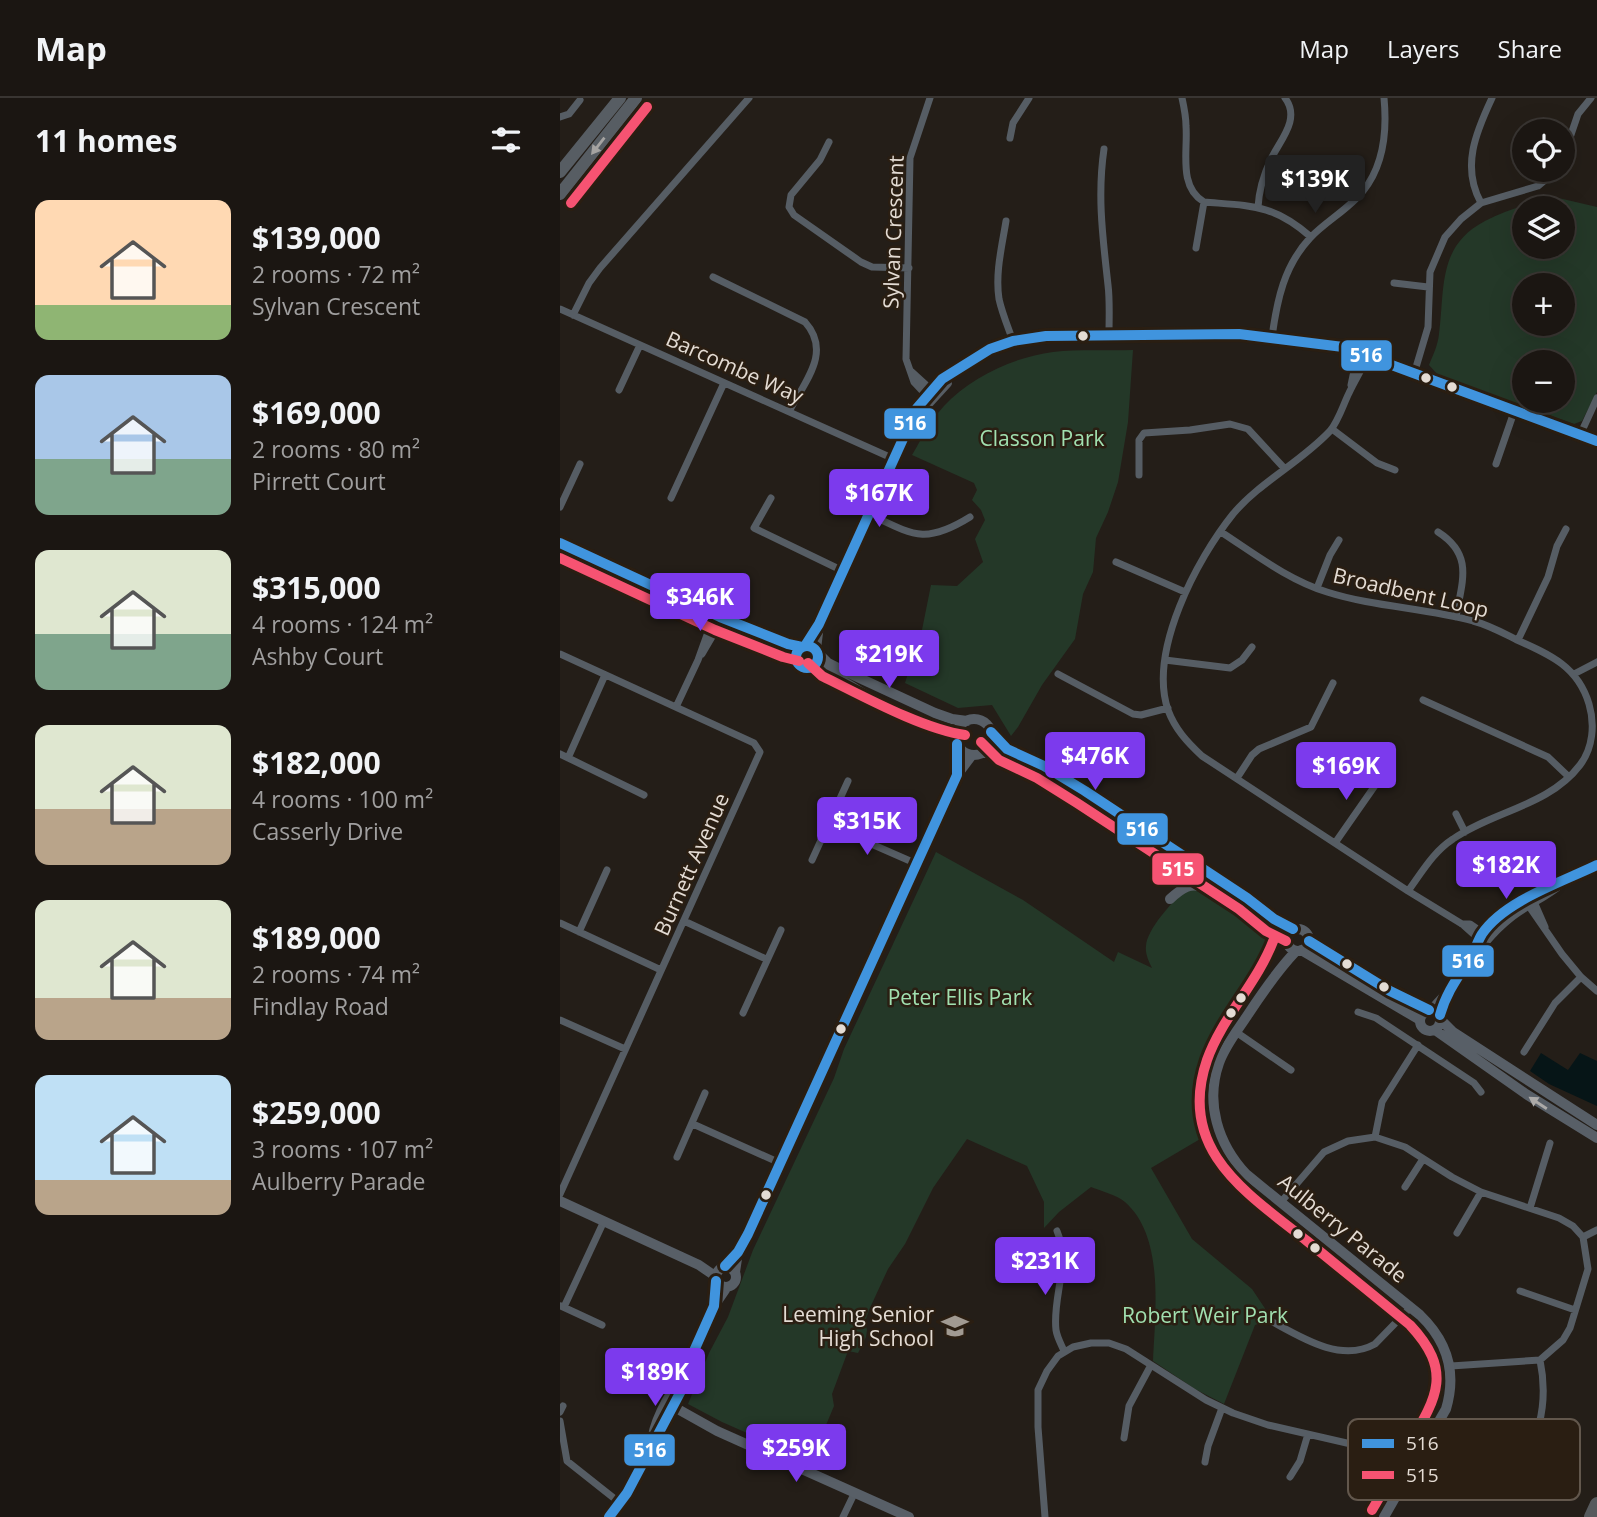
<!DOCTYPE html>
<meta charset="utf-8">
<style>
body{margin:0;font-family:"Open Sans",sans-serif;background:#282320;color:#f1f3f6;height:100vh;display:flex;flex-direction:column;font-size:26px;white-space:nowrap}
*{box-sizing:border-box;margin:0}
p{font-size:23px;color:#a09f9f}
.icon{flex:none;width:38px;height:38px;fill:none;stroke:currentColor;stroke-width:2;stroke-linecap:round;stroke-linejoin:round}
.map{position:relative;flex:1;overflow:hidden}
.drawer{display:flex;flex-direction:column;background:#1b1612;width:560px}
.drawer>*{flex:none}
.tools{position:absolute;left:952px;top:21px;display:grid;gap:14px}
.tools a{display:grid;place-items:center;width:63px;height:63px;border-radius:50%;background:#1b1612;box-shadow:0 7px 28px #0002,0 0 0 2px #393532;font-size:35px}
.price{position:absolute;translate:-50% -60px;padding:0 16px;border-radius:7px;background:#7c3aed;color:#fff;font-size:23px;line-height:46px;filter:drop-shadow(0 2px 4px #0008)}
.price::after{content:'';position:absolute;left:50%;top:42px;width:21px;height:16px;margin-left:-10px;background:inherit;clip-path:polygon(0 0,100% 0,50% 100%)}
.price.on{background:#222;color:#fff}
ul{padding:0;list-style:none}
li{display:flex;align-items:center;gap:21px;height:175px;padding:0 35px}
li span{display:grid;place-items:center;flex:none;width:196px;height:140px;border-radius:14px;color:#555}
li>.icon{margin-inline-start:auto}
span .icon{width:84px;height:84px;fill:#fffc;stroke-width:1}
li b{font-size:30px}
h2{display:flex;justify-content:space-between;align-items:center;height:84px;padding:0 35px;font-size:30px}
header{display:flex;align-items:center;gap:42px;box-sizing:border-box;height:98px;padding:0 35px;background:#1b1612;border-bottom:2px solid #393532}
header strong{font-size:33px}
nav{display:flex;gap:38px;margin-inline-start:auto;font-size:24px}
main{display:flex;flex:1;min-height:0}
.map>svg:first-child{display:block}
.green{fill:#243828;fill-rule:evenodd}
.water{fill:#061517}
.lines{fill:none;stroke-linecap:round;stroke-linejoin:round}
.minor{stroke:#565d64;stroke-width:7}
.tertiary{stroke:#565d64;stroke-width:10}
.secondary{stroke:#585f67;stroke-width:10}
.primary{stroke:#575d63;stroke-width:12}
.motorway{stroke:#575a5d;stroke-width:14}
.bus-1-casing{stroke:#2a1e12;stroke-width:16}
.bus-2-casing{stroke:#2a1e12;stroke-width:16}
.bus-1{stroke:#4094de;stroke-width:10}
.bus-2{stroke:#f65372;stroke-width:10}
.oneway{fill:#a5a3a1}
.oneway2{fill:#acaaa8}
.bus-dot{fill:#e4dcd4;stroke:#2a1e12;stroke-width:2.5}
.labels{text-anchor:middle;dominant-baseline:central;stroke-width:5;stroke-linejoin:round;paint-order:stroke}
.street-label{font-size:21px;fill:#e4dcd4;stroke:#2a1e12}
.park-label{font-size:21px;fill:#a1e0b0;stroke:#2a1e12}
.poi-label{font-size:21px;fill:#e4dcd4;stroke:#2a1e12;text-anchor:end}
.key{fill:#2a1e12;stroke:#62574c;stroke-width:2}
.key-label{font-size:19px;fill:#e4dcd4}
.line-badge{stroke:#2a1e12;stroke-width:2.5}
.badge-label{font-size:19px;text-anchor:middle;font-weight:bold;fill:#fff}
</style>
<header>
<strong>Map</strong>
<nav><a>Map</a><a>Layers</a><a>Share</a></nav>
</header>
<main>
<section class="drawer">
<h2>11 homes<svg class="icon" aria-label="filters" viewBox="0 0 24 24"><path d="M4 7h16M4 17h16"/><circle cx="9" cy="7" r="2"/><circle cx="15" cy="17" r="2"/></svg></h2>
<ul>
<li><span style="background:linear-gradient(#ffd9b3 75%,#8fb573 0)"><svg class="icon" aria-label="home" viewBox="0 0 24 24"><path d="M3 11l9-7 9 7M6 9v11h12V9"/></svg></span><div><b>$139,000</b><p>2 rooms · 72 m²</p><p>Sylvan Crescent</p></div></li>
<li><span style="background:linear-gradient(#a9c7e8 60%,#7fa58c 0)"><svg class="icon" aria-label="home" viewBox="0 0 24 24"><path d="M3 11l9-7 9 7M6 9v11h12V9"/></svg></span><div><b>$169,000</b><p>2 rooms · 80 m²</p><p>Pirrett Court</p></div></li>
<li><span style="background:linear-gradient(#dfe7d0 60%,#7fa58c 0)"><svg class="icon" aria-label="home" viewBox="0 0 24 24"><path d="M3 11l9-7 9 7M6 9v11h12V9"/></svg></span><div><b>$315,000</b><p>4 rooms · 124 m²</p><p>Ashby Court</p></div></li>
<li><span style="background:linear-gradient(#dfe7d0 60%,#b9a48a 0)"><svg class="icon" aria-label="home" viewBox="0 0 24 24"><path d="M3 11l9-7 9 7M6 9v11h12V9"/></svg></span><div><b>$182,000</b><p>4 rooms · 100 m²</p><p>Casserly Drive</p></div></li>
<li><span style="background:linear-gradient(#dfe7d0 70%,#b9a48a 0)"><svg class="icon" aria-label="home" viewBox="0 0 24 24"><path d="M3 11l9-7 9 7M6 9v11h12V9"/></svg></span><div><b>$189,000</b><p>2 rooms · 74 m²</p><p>Findlay Road</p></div></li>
<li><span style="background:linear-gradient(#bfe0f5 75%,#b9a48a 0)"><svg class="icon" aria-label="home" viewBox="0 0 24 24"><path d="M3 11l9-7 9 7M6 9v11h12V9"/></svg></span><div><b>$259,000</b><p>3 rooms · 107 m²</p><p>Aulberry Parade</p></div></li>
</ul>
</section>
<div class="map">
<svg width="1037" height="1419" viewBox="0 0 1037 1419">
<rect width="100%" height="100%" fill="#241e18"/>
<path class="green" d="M990,98L1037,109V294L1022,323L1014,326L878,277L869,267C873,257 878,247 879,236C885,191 877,148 925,123C945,112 968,107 990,98ZM964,110H1003V149H964ZM964,187H1003V226H964ZM964,264H1003V303H964Z
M573,252L568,324L558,384L548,414L536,440L533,474L523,496L515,541L482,587L458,629L451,638L432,607L398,610L345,585L362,532L371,487L397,488L423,464L415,441L425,422L421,412L412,402L417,392L414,385L352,357C362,340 370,323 384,308C411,279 454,259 493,254C519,251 547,253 573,252Z
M376,754L463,802L554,864L558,854L592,870C589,864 585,856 586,848C587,831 612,805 624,792L634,791L708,839C713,846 715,852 713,862L659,949L654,960L646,1000L642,1006L646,1011L652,1034L591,1070L632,1141L692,1191L708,1215L703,1224L695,1227L664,1306L635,1291L593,1263C595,1215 605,1139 565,1104C557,1097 541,1093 531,1089L499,1114L484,1130V1104L467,1068L407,1041L373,1090L345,1146L328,1171L309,1212L305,1224L307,1232L306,1239L298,1255L288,1253L272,1296L274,1308L251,1363L162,1324L128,1306L149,1255L168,1219L193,1152L274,980L284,951Z"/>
<path class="water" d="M981,955L1008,972L1020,955L1037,963V1008L989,986L970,973Z"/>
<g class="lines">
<path class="minor" d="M622,0C624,9 626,18 626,28C628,53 618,89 644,104C692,108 713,106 751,139
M0,19L9,16L20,2
M450,40L453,25L469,0
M269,44L260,62L231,97L229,109L234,117L301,164L312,169L349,170
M544,51C537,98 543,141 548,187C550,203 549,220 549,236
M1003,60L1018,16L1031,0
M921,105C901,69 916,34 932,0
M698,109C699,92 704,76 711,61C720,42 741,21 725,0
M446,123C442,148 435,175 439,201C442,215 448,229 453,243
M636,150L644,104
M153,179L245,224C272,254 245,283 230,312
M834,185L868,189
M0,211L334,361
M13,217L29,185L40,170L189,0
M712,239C717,202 724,168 750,140C766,123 789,111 803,93C824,67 827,31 824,0
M808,257C803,270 795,282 789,295C783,307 779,322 770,333C741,364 700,384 673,416C637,461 588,553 608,612C615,631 627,644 642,658L848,793L902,826L921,843
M352,274L375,295
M854,276L868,229L870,174L885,139L901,121L921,105L978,88L997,72
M791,287L798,254
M59,292L80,247
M369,300L354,284L346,261L350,60L370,0
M772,331L817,365L835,372
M1021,335L1037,300
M936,366L955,311
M579,377V342L584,335L630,332L670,326L688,331L725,371
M111,400L164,285
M211,400L194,430L283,473
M0,409L20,366
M309,416C353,437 365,447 410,419
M661,434C695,456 728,482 767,494C814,509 866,510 913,523C929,527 943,535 957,542C991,557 1018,569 1029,606C1035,626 1033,650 1020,667C989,708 933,713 893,741C873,754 862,774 848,793
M878,434C914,457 902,483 896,519
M556,464L625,494
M757,490L770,457L779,442
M958,542L988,479L997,448L1006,431
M0,556L194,645L200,654L0,1096
M142,556L159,527
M605,562L670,570L682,562L692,549
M498,576L573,616L581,617L608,610
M1014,576L1037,564
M863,602L988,659L1009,679
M116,609L138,562L152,523
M0,656L84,697
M8,660L45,577
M677,680L692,657L699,651L751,629L773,585
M896,716L905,734
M268,727L357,766
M775,745L821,679
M252,762L288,683
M971,797L985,829
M964,801L1002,856L1021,879L1037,893
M124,823L206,861
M0,825L101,872
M902,826H910L926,837
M19,834L47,772
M798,914L816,920L914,985L921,994
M183,915L221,832
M0,922L65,951
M676,934L731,972
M964,954L995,905L1021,879
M133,1026L220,1065
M815,1039L822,1004L858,947
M117,1059L145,995
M845,1089L863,1061
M721,1104L764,1054L788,1043L815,1039L845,1049L892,1079L921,1094L999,1120L1013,1128L1023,1139L1028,1171L1010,1230L1003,1242L980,1262L891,1268
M970,1110L990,1045
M497,1133C511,1166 492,1199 496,1232C497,1239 501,1246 504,1253
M897,1135L921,1094
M1023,1139L1037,1132
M960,1193L1015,1212
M1,1208L42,1227
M4,1209L44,1123
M711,1223C742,1240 781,1265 815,1246L851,1209
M0,1314L3,1308
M0,1323L7,1363L60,1405
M564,1340L569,1308L591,1267
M966,1359C983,1328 987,1296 980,1262
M645,1364L648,1348L662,1310
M730,1379L740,1363L748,1336
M283,1419L294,1396
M485,1419L478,1329V1292L487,1273L498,1258L513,1249L531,1245H549L566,1251L646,1302L673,1315L708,1327L791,1346L849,1377"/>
<path class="tertiary" d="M830,269L982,320L1037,343
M355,320L387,285
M245,548L259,526L357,310L382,281L430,251L453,243L486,238L655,235L712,239L783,249L824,262L836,270
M256,551L259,527
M997,786L1037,767
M916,852C918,836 933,826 944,816
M872,912C876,906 882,901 886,896C908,868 922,841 950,819C966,806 985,799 1001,785"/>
<path class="secondary" d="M0,445L160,519L228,546L242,549
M0,457L178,539L236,561
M236 559a11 11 0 1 1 22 0a11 11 0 1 1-22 0Z
M258,555L268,565L280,571L375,615L392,621L407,623
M252,569C279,578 300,595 325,608C349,619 373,627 396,640
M396 639a18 18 0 1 1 36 0a18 18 0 1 1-36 0Z
M431,634L447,651L484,668L525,693L687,800L714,821L733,831
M424,654L446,661L499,689L692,815L726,843
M610,801C622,790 631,783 647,791
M727 842a11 11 0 1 1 22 0a11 11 0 1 1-22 0Z
M749,843L830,893L869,912
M741,852L860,922
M736,853C717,873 702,895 687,918C677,933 665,948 659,965C645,1005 658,1046 686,1076L860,1217C887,1243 897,1274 886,1311L824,1419
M860 923a10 10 0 1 1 20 0a10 10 0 1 1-20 0Z
M881,922L893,934L1037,1027
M875,932L966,996L1037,1040
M0,1103L139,1167L155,1178
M156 1179a10 10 0 1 1 20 0a10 10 0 1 1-20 0Z
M175,1174L178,1154L397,677L412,657
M107,1305L157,1333L349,1419
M92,1347C92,1327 108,1297 121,1282L154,1208L167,1189
M49,1419L74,1382L95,1344"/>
<path class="primary" d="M0,74L60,0
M0,96L76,0"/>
<path class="motorway" d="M1031,1419L1037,1406"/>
<defs>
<path id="bus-1" d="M0,445L160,519L228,546L242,549
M236 559a11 11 0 1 1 22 0a11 11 0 1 1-22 0Z
M245,548L259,526L357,310L382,281L430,251L453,243L486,238L679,236L783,249L1037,343
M431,634L447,651L484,668L525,693L687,800L714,821L733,831
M749,843L830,893L869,912
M880,917C886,895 898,879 910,860C915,853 917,844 922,836C944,803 1002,784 1037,767
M165,1168L178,1154L188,1136L397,677V646
M49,1419L67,1395L121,1293V1282L154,1208L156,1183"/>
<path id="bus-2" d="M11,105L87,9
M0,460L155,532L223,559L239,563
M248,565L262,578C301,597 362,631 405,637
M421,644L439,662L477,680L517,705L679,811L706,833L726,843
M714,841C697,886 662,919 647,962C616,1052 687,1095 747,1143C781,1171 816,1199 850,1227C893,1273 877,1299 850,1345C837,1368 825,1390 812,1412"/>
</defs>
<use href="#bus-1" class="bus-1-casing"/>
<use href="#bus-2" class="bus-2-casing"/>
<use href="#bus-1" class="bus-1"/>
<use href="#bus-2" class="bus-2"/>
</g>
<defs><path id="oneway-solid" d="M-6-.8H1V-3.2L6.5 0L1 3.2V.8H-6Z" transform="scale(1.75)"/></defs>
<use class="oneway" href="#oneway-solid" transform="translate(38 48) rotate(128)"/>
<use class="oneway2" href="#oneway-solid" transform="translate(978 1005) rotate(-147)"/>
<defs>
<symbol id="school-bare" viewBox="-9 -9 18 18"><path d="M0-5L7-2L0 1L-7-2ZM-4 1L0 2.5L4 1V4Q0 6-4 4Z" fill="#a19a92" stroke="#2a1e12" stroke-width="2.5" paint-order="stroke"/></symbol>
</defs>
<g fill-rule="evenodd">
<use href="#school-bare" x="376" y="1209" width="38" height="38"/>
</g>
<g class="bus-dot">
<circle cx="523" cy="238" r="6"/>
<circle cx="866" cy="280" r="6"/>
<circle cx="892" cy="289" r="6"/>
<circle cx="787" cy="866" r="6"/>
<circle cx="824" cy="889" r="6"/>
<circle cx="681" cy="900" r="6"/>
<circle cx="671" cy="915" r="6"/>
<circle cx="281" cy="931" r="6"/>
<circle cx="206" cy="1097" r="6"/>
<circle cx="738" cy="1136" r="6"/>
<circle cx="755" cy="1150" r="6"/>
</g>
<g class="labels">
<g class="street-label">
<text transform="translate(333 134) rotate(-88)">Sylvan Crescent</text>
<text transform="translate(175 269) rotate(24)">Barcombe Way</text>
<text transform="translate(851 494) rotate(13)">Broadbent Loop</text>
<text transform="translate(131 766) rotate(-66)">Burnett Avenue</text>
<text transform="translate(783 1130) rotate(39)">Aulberry Parade</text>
</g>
<g class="park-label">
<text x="482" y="340">Classon Park</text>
<text x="400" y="899">Peter Ellis Park</text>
<text x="645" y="1217">Robert Weir Park</text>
</g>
<g class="poi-label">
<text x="374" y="1216">Leeming Senior<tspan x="374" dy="24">High School</tspan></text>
</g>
</g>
<rect x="788" y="1321" width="232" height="81" rx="10" class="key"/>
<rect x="802" y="1341" width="32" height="9" fill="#4094de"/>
<rect x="802" y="1373" width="32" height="8" fill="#f65372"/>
<g class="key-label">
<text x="846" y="1352">516</text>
<text x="846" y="1384">515</text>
</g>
<g class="line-badge">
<rect x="780" y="241" width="53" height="33" rx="7" fill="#4094de"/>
<rect x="323" y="309" width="54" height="33" rx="7" fill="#4094de"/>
<rect x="556" y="714" width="53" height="34" rx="7" fill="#4094de"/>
<rect x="591" y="754" width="54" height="34" rx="7" fill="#f65372"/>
<rect x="881" y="846" width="54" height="34" rx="7" fill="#4094de"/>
<rect x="63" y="1335" width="53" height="34" rx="7" fill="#4094de"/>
</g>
<g class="badge-label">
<text x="806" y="264">516</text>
<text x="350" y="332">516</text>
<text x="582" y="738">516</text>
<text x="618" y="778">515</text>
<text x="908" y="870">516</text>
<text x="90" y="1359">516</text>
</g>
</svg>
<div class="tools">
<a><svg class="icon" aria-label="locate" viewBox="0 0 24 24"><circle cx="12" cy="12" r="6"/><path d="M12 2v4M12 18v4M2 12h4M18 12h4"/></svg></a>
<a><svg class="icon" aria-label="layers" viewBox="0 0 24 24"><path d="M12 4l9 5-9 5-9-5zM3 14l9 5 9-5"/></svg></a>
<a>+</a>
<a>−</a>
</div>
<b class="price on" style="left:755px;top:117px">$139K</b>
<b class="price" style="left:319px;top:431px">$167K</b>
<b class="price" style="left:140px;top:535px">$346K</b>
<b class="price" style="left:329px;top:592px">$219K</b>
<b class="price" style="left:535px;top:694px">$476K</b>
<b class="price" style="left:786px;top:704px">$169K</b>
<b class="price" style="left:307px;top:759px">$315K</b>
<b class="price" style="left:946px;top:803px">$182K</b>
<b class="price" style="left:485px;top:1199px">$231K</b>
<b class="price" style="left:95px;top:1310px">$189K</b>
<b class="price" style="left:236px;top:1386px">$259K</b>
</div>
</main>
